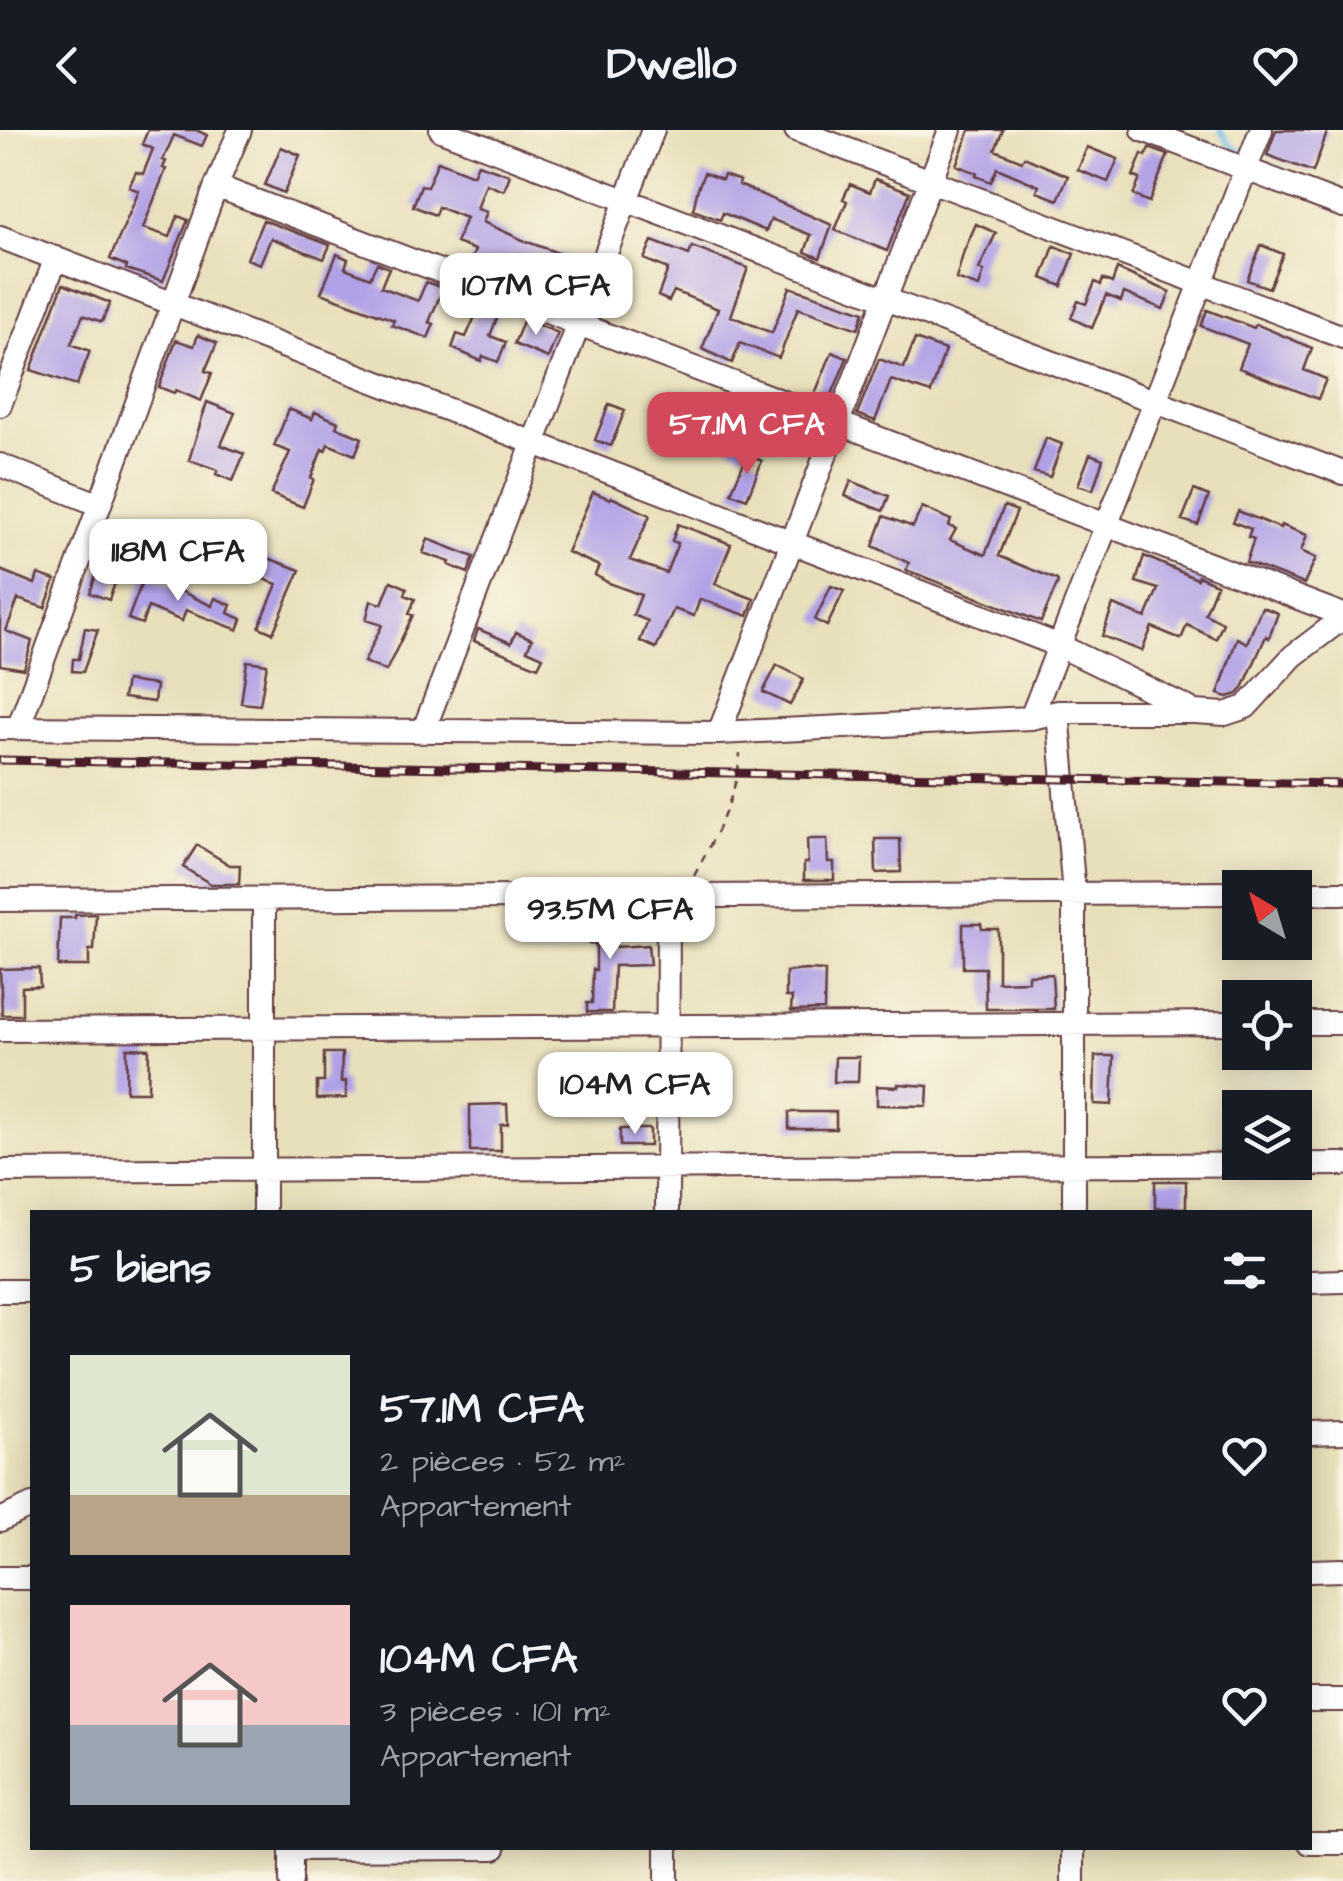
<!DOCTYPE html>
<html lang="fr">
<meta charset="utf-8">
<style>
body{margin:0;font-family:"Architects Daughter",sans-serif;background:#20242c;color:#f1f3f6;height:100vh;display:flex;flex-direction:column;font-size:38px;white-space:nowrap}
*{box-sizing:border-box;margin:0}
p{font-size:32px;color:#9ea1a6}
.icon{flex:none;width:55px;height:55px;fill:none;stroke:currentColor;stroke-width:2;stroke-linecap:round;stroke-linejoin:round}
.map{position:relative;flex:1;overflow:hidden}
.panel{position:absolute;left:30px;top:1080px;width:1282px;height:640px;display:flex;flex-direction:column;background:#171b24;border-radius:0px;box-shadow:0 5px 25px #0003}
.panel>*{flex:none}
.needle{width:65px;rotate:322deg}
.buttons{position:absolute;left:1222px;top:740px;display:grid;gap:20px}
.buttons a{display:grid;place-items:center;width:90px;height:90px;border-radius:0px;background:#171b24;box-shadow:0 5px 25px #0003;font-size:50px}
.price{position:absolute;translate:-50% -85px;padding:0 22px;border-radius:20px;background:#fff;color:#222;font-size:32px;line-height:65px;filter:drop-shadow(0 2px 5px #0008)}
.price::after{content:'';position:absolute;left:50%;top:60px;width:30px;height:22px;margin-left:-15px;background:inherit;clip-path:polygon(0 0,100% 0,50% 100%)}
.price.on{background:#d1495b;color:#fff}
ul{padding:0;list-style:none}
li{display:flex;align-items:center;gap:30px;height:250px;padding:0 40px}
li span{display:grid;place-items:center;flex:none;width:280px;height:200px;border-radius:0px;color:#555}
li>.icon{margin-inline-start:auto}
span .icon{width:120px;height:120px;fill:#fffc;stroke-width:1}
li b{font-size:42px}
h2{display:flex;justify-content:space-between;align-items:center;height:120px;padding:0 40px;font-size:42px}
header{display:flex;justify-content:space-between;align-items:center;height:130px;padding:0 40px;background:#171b24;font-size:45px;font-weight:800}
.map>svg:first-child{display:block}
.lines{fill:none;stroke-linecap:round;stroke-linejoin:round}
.stream{stroke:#74c1ee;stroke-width:5}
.building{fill:#b0a0e6}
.minor-casing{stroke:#623c41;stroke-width:26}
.path{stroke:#623c41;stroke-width:2.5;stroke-dasharray:8 8;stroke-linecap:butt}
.minor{stroke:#fff;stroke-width:22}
.rail-casing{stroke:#4a1f2b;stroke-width:9}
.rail{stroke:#fcf5e5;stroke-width:5;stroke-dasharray:15;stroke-linecap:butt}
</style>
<header><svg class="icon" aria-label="back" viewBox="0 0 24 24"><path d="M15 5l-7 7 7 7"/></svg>Dwello<svg class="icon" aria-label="heart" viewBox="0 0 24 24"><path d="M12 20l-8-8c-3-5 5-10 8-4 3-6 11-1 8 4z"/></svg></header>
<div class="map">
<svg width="1343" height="1751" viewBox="0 0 1343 1751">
<rect width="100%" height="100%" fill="#fcf5e5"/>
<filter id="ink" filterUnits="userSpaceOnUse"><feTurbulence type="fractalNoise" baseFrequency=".01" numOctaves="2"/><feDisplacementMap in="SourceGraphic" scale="20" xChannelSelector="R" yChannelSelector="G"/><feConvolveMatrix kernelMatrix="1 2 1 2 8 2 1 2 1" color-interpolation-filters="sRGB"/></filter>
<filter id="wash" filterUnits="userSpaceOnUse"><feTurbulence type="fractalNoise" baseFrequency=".0048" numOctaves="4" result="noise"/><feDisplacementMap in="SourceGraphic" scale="40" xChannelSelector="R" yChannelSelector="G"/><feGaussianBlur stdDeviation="2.25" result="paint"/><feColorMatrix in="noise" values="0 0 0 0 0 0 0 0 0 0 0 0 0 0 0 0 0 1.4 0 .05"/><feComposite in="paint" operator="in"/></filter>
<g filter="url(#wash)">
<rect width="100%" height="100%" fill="#e8e0bb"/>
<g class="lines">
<path class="stream" d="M1220,0L1230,15L1246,25
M1256,30L1283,41"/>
</g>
<g id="blocks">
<path class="building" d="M148,0H196L207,5L202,16L174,5L163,30L166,31L163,38L166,39L143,98L170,107L178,86L188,90L163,151L126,139L127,136L110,129L139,61L129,57L136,42L143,44L153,19L142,14Z
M970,0H1003L995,20L1022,31L1024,27L1068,46L1058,70L1037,62L1039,56L997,38L991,52L976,46L977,43L956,35Z
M1276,0H1328L1313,42L1267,25Z
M281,17L300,25L284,63L265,55Z
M1087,17L1118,29L1108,52L1078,40Z
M1149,18L1168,25L1149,72L1133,65L1140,49L1133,46L1142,24L1146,26Z
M438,31L473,45L478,34L510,45L504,61L486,54L477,79L487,82L483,92L525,111L586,133L580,148L522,128L513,153L469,136L475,120L456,113L466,88L438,77L435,85L413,76L421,55L427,57Z
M704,43L722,50L724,45L740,51L739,55L832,95L820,128L805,122L811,105L771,89L766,101L723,83L720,90L693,80L698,58Z
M875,49L910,62L887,121L835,100L847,71L843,69L850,54L870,62Z
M263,90L330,115L324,129L271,108L260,134L247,129Z
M976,94L996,103L979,139L984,141L979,157L956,149L964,121Z
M652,111L689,125L692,117L748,138L731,186L772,203L790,157L864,182L858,199L798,178L779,228L740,213L732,233L702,219L718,179L674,161L669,171L658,166L668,139L644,129Z
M1261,115L1283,124L1269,158L1247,150Z
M1054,116L1074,124L1062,156L1042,148Z
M337,124L348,129L345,138L370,148L377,133L389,138L381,157L418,171L426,152L443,158L429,192L434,194L428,208L392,195L394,190L321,163Z
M1117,139L1170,162L1163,179L1124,163L1121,171L1106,165L1092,198L1071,188L1078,171L1086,174L1095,152L1101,155L1103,149L1112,153Z
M63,154L110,173L102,192L83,185L71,214L90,221L77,255L31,240Z
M481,173L500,180L490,206L506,212L498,232L483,226L481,231L452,218L457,204L466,207Z
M1207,180L1254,198L1256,194L1312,218L1304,240L1326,249L1318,269L1239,238L1248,214L1201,196Z
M524,189L558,203L548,228L514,214Z
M198,205L217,213L205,241L212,243L201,271L176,260L174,263L159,257L176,210L194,216Z
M915,209L945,220L931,263L891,250L875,291L857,284L879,229L904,238Z
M832,222L847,228L829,272L814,266Z
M207,272L235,283L221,315L244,324L233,351L216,344L218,340L189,330Z
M609,274L625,280L611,316L595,310Z
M746,274L760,279L745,324L729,317Z
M289,279L312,289L315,282L338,292L336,297L362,308L355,325L328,314L325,321L322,319L311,348L314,349L303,377L271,364L290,322L274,316Z
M1046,308L1062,314L1050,347L1034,342Z
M1090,324L1103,329L1093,360L1078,355Z
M747,325L762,331L747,369L731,363Z
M851,351L889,366L883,381L845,366Z
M1194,360L1209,366L1198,395L1182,390Z
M593,362L610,369L611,367L650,385L630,430L666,443L678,413L672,411L678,394L731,414L715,454L754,469L748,486L700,469L694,486L674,479L656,518L640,511L648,491L633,485L641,465L609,453L595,445L599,436L567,422Z
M1004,376L1017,381L999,426L1057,450L1058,452L1041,492L906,440L909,433L873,416L884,386L913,397L922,377L951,390L949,396L956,399L950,410L985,425Z
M1238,381L1280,398L1281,395L1307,405L1301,421L1316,428L1304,454L1246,432L1254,409L1248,407L1251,399L1233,392Z
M428,409L474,427L468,443L449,435L450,432L423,423Z
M1144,426L1197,449L1198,446L1217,454L1205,484L1223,493L1216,509L1187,495L1181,509L1152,497L1142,521L1102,506L1113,475L1146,488L1158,459L1136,452Z
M265,427L300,440L273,503L259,497L277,454L258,447Z
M99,435L119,442L109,470L90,463Z
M0,440L35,454L38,444L55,450L45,478L18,469L6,501L32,511L24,539L0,535Z
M145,444L212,476L215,468L231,475L228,483L242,489L238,500L186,480L182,491L148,477L142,494L128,489Z
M391,451L407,458L405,465L415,469L409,484L413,485L386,541L364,532L382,495L366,490L371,471L382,474Z
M831,456L844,461L827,496L815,490Z
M1262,477L1278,483L1269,508L1266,506L1243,558L1238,564L1228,567L1218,564L1237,508L1247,513Z
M85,498L98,500L83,542L72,541L73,529H79Z
M478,499L511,513L516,502L532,509L527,520L543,527L538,537L474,511Z
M247,531L267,534L260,575L241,573Z
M777,535L804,549L790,575L763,562Z
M126,551L156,555L154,572L123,568Z
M807,709H827L828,732H834V750H804V733H808Z
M875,709H900L901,742L876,743Z
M197,715L230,735H240L239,754H211L183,737Z
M96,784L94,820H89V836H58L60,788H75V785Z
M590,790H616V817L648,815L650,835L614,836L612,882H587V873H592L593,839L596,840V814H589Z
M963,794H981L982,799H998V852L1028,851V845L1052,844L1054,879H986L985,838H963Z
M39,838L40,856L22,857V885H2L0,839Z
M806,840L825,841L824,880L791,881L792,867H786V842Z
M127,918L149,919L148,962H126Z
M324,923H342L341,952L346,951V968L317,969V952H324Z
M1095,926H1114L1112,975L1094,974Z
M835,927H859L858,952H834Z
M898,954L928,956L927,976L877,975V956L898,957Z
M507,974L508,994L501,995V1021H470V975Z
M789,982H836V999H789Z
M620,999H650V1016H620Z
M1155,1051H1186V1078H1155Z"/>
</g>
</g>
<g filter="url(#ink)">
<use href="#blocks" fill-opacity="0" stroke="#623c41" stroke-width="2.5"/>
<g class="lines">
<defs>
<path id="minor" d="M441,0L1343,343
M796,0L1343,207
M1143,0L1343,76
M216,56L1343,485
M0,107L1060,516L1188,578
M0,275L56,128
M0,335L100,375
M1058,582L1074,764V1082
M1031,588L1261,0
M0,598L719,603L1031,588L1058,582H1195L1225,584L1246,577L1293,526L1343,488
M18,599L216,56L240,0
M423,602L653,0
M719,603L950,0
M1295,763H1343
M0,770L1240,763
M1295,893H1343
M0,900L1240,893
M0,1041L1343,1034
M264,1082V769
M667,1082L668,766
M1310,1152L1343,1151
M0,1161H32
M1310,1303L1343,1302
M0,1390L32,1375
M1310,1441L1343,1440
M0,1448H32
M1310,1570H1343
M1310,1713H1343
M291,1718V1751
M1073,1718V1751
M291,1719L494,1718
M667,1751V1718"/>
</defs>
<use href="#minor" class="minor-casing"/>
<path class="path" d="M694,746C714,708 737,667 740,624"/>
<use href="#minor" class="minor"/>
<defs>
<path id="rail" d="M0,630L1343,654"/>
</defs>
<use href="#rail" class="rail-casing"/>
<use href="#rail" class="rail"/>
</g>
</g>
</svg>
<div class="buttons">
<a><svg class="needle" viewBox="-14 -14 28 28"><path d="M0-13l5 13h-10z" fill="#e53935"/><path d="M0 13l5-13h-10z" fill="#9ea1a6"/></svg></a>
<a><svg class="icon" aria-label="locate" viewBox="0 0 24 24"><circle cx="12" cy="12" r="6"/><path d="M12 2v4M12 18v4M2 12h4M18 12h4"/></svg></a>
<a><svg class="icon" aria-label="layers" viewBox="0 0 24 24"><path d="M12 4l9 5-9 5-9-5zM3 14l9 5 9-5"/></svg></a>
</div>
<b class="price" style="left:536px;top:208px">107M CFA</b>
<b class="price on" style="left:747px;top:347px">57.1M CFA</b>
<b class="price" style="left:178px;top:474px">118M CFA</b>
<b class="price" style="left:610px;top:832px">93.5M CFA</b>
<b class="price" style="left:635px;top:1007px">104M CFA</b>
<section class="panel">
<h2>5 biens<svg class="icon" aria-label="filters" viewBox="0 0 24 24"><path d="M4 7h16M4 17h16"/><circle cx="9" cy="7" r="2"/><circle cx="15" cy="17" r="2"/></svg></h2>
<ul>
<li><span style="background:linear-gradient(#dfe7d0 70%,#b9a48a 0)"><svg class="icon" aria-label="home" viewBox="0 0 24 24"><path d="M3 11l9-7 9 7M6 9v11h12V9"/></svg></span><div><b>57.1M CFA</b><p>2 pièces · 52 m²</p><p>Appartement</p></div><svg class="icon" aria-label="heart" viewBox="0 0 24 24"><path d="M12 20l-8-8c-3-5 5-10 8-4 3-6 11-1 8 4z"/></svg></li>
<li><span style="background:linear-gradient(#f6c9c9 60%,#9aa5b1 0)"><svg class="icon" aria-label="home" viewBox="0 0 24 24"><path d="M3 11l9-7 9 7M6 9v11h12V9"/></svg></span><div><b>104M CFA</b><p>3 pièces · 101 m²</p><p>Appartement</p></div><svg class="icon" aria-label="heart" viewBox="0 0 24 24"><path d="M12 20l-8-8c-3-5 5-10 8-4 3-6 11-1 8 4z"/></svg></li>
</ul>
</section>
</div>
